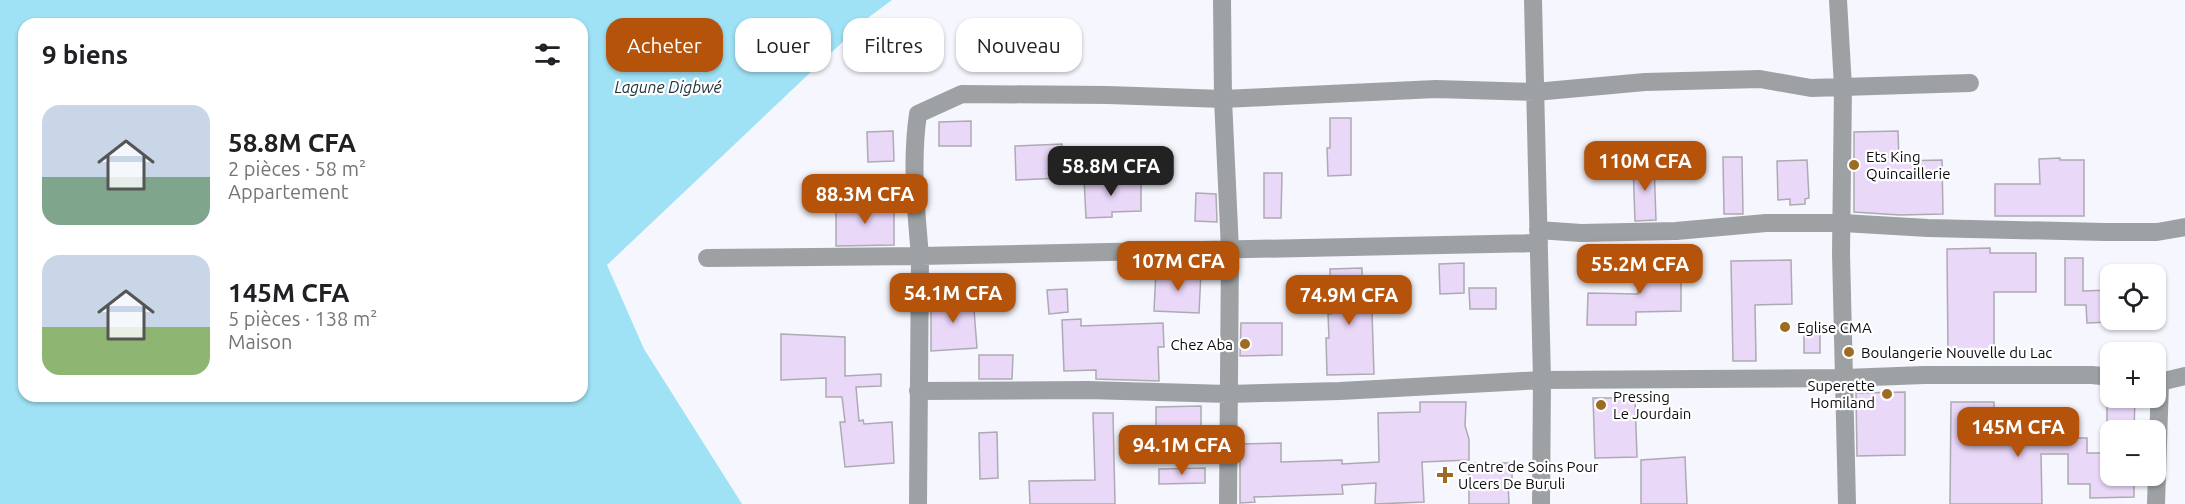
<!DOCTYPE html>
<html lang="fr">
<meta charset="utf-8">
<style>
body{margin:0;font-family:Ubuntu,sans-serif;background:#f6f6f6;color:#202124;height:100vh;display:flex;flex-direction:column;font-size:22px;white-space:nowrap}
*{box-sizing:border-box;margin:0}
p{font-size:20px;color:#757577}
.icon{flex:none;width:33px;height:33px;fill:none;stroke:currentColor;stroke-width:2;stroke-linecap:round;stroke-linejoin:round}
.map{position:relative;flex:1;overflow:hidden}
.drawer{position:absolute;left:18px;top:18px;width:570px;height:384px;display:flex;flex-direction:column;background:#fff;border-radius:18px;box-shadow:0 2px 4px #0004}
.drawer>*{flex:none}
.top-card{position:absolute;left:606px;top:18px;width:570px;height:54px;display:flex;gap:12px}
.fabs{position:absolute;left:2100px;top:264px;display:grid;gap:12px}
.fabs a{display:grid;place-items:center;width:66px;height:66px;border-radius:12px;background:#fff;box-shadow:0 2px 4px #0004;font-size:30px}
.price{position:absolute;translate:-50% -51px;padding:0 14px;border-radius:12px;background:#b45309;color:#fff;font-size:20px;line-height:39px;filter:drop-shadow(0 2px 3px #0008)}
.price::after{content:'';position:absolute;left:50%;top:36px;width:18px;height:14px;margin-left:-9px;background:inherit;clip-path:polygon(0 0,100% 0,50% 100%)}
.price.current{background:#222;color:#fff}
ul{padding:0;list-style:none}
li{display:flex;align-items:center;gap:18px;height:150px;padding:0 24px}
li span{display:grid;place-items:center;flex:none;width:168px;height:120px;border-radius:18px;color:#555}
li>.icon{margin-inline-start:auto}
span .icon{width:72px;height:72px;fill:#fffc;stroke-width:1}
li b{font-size:26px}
h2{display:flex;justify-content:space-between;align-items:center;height:72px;padding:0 24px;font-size:26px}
.tag{padding:0 21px;border-radius:18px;background:#fff;box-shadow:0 2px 4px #0004;font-size:21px;line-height:54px}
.tag.current{background:#b45309;color:#fff}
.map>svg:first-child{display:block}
.water{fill:#9fe1f5;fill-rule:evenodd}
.building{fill:#ead8f9;stroke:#adaab1;stroke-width:1.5}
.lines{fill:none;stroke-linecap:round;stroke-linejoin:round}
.minor{stroke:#9ea1a4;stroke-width:18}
.poi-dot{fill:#9e6b22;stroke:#fff;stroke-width:2}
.labels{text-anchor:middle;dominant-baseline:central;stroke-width:4.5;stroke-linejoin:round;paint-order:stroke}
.poi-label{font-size:15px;fill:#0c0c0f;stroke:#fff;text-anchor:start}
.water-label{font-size:16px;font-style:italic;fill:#1c3238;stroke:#fff}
</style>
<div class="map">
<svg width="2185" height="504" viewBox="0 0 2185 504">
<rect width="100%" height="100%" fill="#f5f6fe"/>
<path class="water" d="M0,0H892L869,17L607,265L644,349L742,504H0ZM24,24H582V396H24Z"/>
<path class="building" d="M1330,118H1351V175L1328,176L1327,148H1330Z
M971,121V146H939V122Z
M893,131L894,161L868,162L867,132Z
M1898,131L1899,161L1942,160L1943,214L1900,215L1854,212V132Z
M1062,144L1063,178L1016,180L1015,146Z
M1723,157H1742L1743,214H1724Z
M2060,158V160H2084V216H1995V184H2040L2039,159Z
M1807,160L1809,198L1805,199V204L1790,205V199L1778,200L1777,161Z
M1654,163L1656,220L1635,221L1633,164Z
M1264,173H1282L1281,218H1264Z
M1110,176V182L1141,181V211L1112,212V217L1086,218L1084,178Z
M1196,193L1216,194L1217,222L1195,221Z
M836,205L894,206V245L836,246Z
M1990,248V253H2036V292H1994V355L1948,354L1947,249Z
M2065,258H2083V291L2110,290V322L2087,323L2086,305H2065Z
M1638,260H1681V311L1636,312V325H1587L1588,293L1638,294Z
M1791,260L1792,304L1755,305L1756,361H1733L1731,261Z
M1464,263V293L1440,294L1439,264Z
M1362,268L1363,313H1372L1374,374L1327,375L1326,338H1329L1328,314H1331L1330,269Z
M1156,270L1201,272L1199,313L1154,311Z
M1469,288H1496V309H1470Z
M1067,289L1068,312L1049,314L1047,290Z
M973,297L977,348L931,351V299Z
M1081,319V326L1163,323L1164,347H1158L1159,381L1096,379V370L1064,371L1062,320Z
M1241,323H1282V355L1240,356Z
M781,334L845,337V376L881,374V386L856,387L859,421L863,420L864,424L892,422L894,463L845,467L840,422H845L842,397H826V378L781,380Z
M1804,334H1820V353H1804Z
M979,355H1013L1012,379H979Z
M1905,392V455L1857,456L1856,393Z
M1593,398H1635L1637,457L1595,458Z
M2107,399H2135L2134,430H2107Z
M1420,402H1466L1465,426L1469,439V460L1422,462L1424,502L1375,504L1376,483L1342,485L1343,494L1254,497L1255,502L1240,503V444L1281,443V462L1342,460V464L1379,462L1378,413L1420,412Z
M1951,402H1994V410L2042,409L2043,438H2087V453H2110V476H2134V497L2090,498V484H2068V454H2041L2042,504H1950Z
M1201,406V435H1156V407Z
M1093,413H1113L1115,504H1030L1029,481L1095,480Z
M997,432L998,478L980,479L979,433Z
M1685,457L1687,504H1641V460Z
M1469,463H1512V483H1508L1509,504H1469Z
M1205,468V483L1159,484V469Z"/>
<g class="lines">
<path class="minor" d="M1222,0L1223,99L1230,250L1228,504
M1533,0L1542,380L1541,504
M1838,0L1843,87L1841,253L1847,504
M1538,230L1581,233L1676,231L1766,223H1843L1928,228L2105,232H2157L2185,227
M707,258L920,256L1539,243
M2156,382H2160L2156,504
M2160,382L2185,376
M918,391L1088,390L1228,394L1340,391L1542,380L1845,378L1924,375H2092L2110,377
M918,504L920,256C916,210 911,161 918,114L962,94L1108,95L1223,99L1436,89L1535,92L1645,82L1760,79L1811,88L1970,83"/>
</g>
<g class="poi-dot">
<circle cx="1854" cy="165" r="6"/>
<circle cx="1785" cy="327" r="6"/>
<circle cx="1245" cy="344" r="6"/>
<circle cx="1849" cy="352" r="6"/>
<circle cx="1887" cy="394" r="6"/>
<circle cx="1601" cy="405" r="6"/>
<path d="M1442 466h6v6h6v6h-6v6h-6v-6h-6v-6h6z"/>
</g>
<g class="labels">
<g class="poi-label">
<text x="1866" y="156">Ets King<tspan x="1866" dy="17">Quincaillerie</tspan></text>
<text x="1797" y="327">Eglise CMA</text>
<text x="1233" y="344" text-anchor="end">Chez Aba</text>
<text x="1861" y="352">Boulangerie Nouvelle du Lac</text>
<text x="1875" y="385" text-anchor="end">Superette<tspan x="1875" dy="17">Homiland</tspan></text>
<text x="1613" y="396">Pressing<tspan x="1613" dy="17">Le Jourdain</tspan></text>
<text x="1458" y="466">Centre de Soins Pour<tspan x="1458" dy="17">Ulcers De Buruli</tspan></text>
</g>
<g class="water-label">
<text x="668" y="87">Lagune Digbwé</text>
</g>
</g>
</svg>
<div class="fabs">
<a><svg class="icon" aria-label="locate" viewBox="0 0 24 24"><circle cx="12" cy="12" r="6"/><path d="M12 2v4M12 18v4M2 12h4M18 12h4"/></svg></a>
<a>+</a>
<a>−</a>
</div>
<b class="price" style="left:1645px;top:192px">110M CFA</b>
<b class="price current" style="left:1111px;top:197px">58.8M CFA</b>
<b class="price" style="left:865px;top:225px">88.3M CFA</b>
<b class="price" style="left:1178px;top:292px">107M CFA</b>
<b class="price" style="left:1640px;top:295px">55.2M CFA</b>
<b class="price" style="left:953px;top:324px">54.1M CFA</b>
<b class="price" style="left:1349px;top:326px">74.9M CFA</b>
<b class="price" style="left:2018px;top:458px">145M CFA</b>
<b class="price" style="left:1182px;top:476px">94.1M CFA</b>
<div class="top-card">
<a class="tag current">Acheter</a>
<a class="tag">Louer</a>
<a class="tag">Filtres</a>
<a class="tag">Nouveau</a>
</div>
<section class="drawer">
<h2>9 biens<svg class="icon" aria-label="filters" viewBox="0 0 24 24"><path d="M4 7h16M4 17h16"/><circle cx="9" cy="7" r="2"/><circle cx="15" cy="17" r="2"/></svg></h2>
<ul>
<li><span style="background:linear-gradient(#c9d6e8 60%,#7fa58c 0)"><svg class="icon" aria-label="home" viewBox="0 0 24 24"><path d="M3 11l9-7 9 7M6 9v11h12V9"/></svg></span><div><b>58.8M CFA</b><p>2 pièces · 58 m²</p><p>Appartement</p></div></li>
<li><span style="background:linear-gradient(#c9d6e8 60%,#8fb573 0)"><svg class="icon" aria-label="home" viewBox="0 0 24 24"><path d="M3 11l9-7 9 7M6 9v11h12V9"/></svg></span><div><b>145M CFA</b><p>5 pièces · 138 m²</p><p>Maison</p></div></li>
</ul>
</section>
</div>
